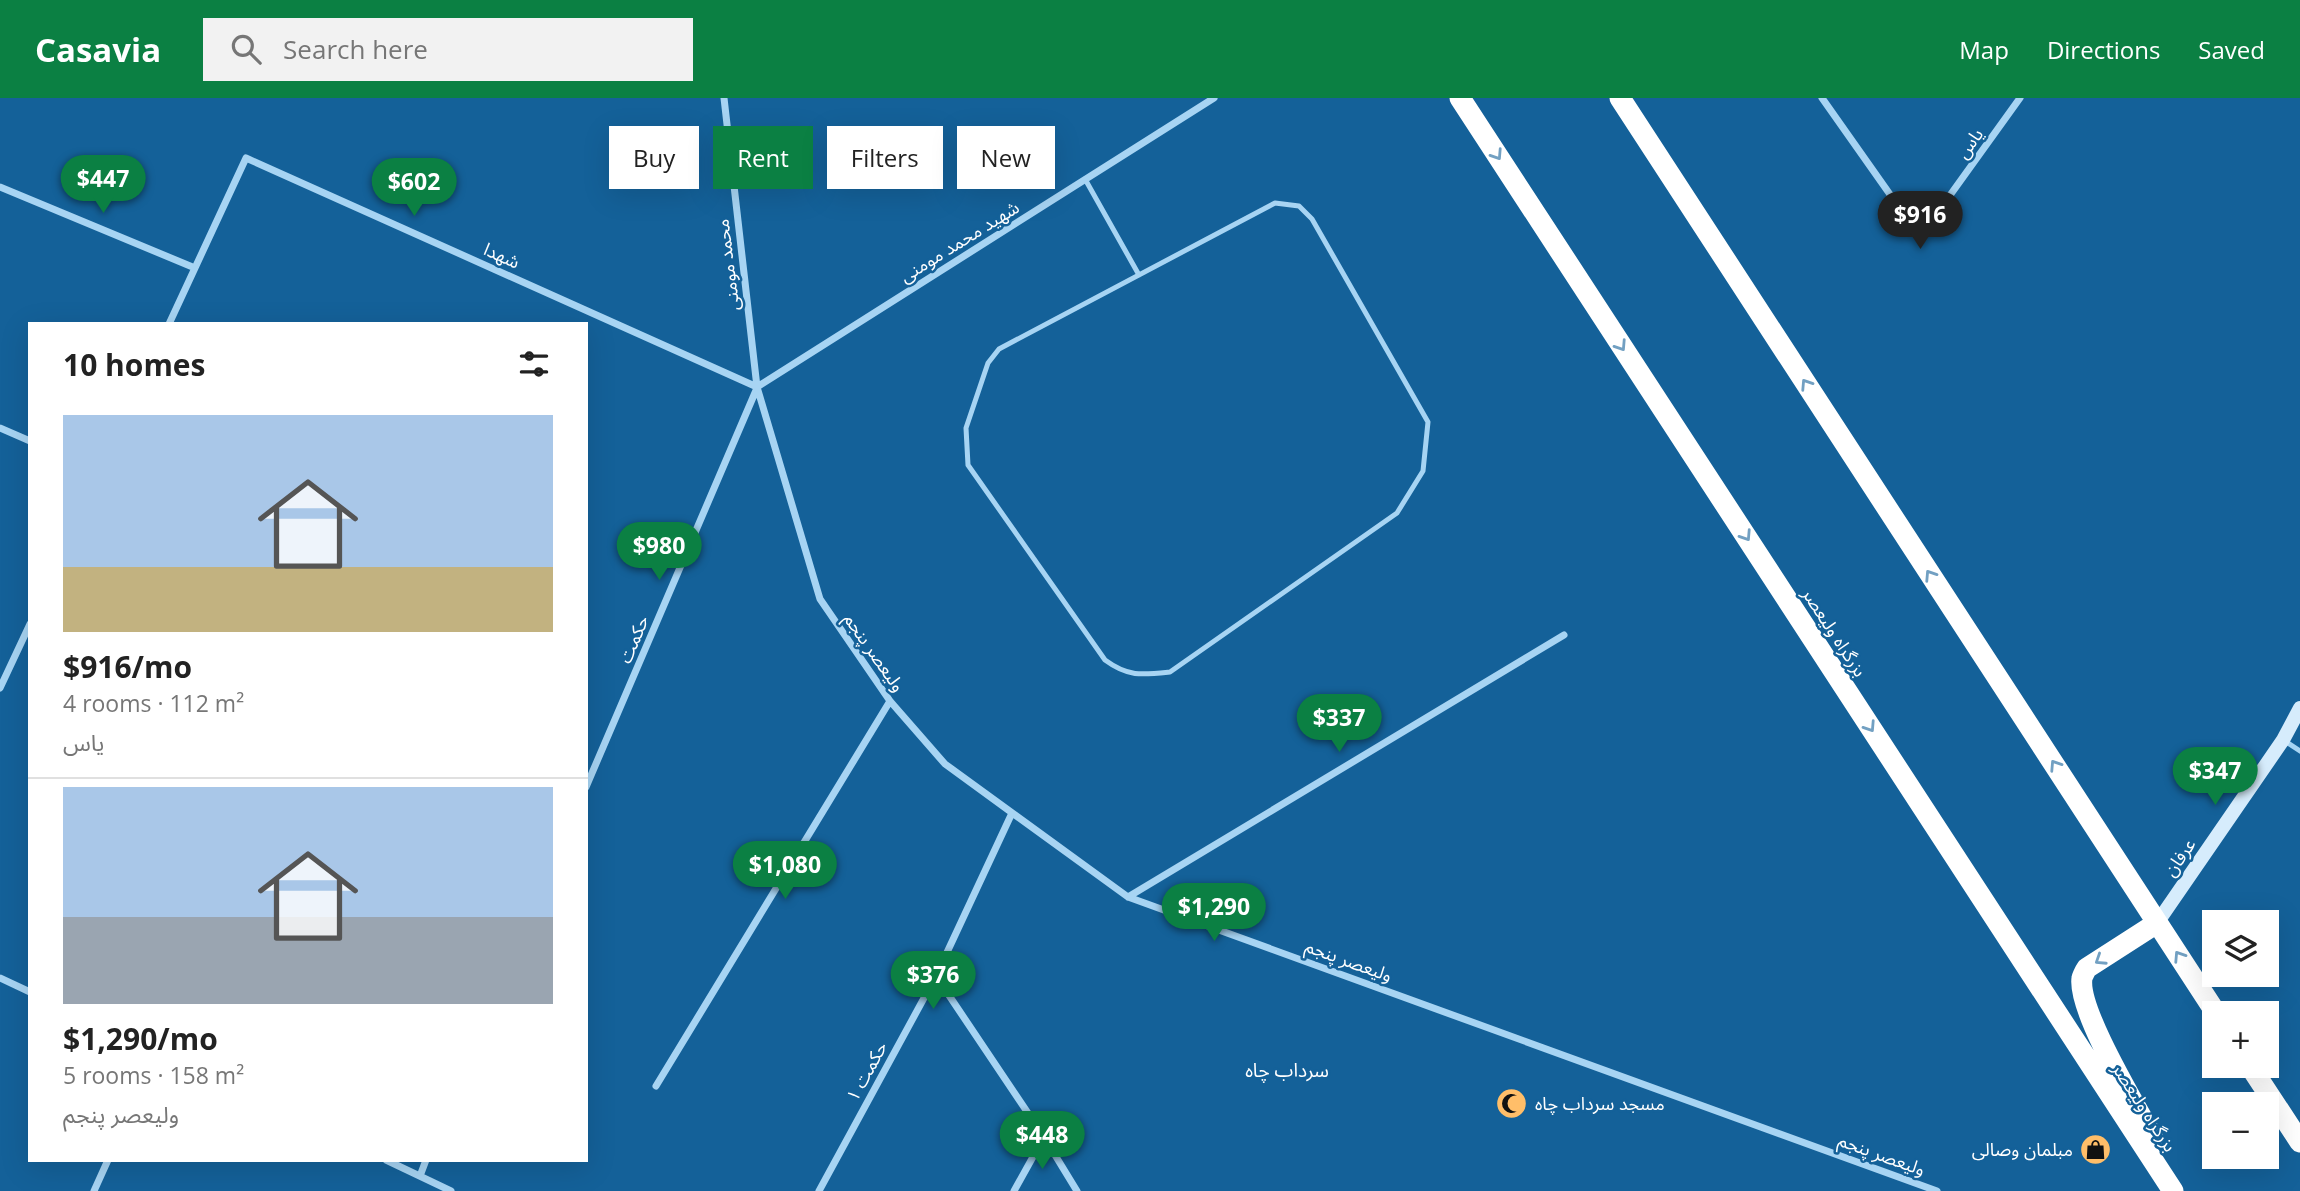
<!DOCTYPE html>
<meta charset="utf-8">
<style>
body{margin:0;font-family:"Open Sans","Noto Sans Arabic",sans-serif;background:#f2f2f2;color:#222;height:100vh;display:flex;flex-direction:column;font-size:26px;white-space:nowrap}
*{box-sizing:border-box;margin:0}
p{font-size:23px;color:#767676}
.icon{flex:none;width:38px;height:38px;fill:none;stroke:currentColor;stroke-width:2;stroke-linecap:round;stroke-linejoin:round}
.map{position:relative;flex:1;overflow:hidden}
.panel{position:absolute;left:28px;top:224px;width:560px;height:840px;display:flex;flex-direction:column;background:#fff;border-radius:0px;box-shadow:0 7px 28px #0002}
.panel>*{flex:none}
.guide{position:absolute;left:609px;top:28px;width:665px;height:63px;display:flex;gap:14px}
.tools{position:absolute;left:2202px;top:812px;display:grid;gap:14px}
.tools a{display:grid;place-items:center;width:77px;height:77px;border-radius:0px;background:#fff;box-shadow:0 7px 28px #0002;font-size:35px}
.price{position:absolute;translate:-50% -60px;padding:0 16px;border-radius:24px;background:#0b8043;color:#fff;font-size:23px;line-height:46px;filter:drop-shadow(0 2px 4px #0008)}
.price::after{content:'';position:absolute;left:50%;top:42px;width:21px;height:16px;margin-left:-10px;background:inherit;clip-path:polygon(0 0,100% 0,50% 100%)}
.price.current{background:#222;color:#fff}
ul{padding:0;list-style:none}
li{display:grid;align-content:center;gap:14px;height:371px;padding:0 35px}
li+li{border-top:2px solid #e0e0e0}
li span{display:grid;place-items:center;height:217px;border-radius:0px;color:#555}
li>.icon{margin-inline-start:auto}
span .icon{width:126px;height:126px;fill:#fffc;stroke-width:1}
li b{font-size:30px}
h2{display:flex;justify-content:space-between;align-items:center;height:84px;padding:0 35px;font-size:30px}
.chip{padding:0 24px;border-radius:0px;background:#fff;box-shadow:0 7px 28px #0002;font-size:24px;line-height:63px}
.chip.current{background:#0b8043;color:#fff}
header{display:flex;align-items:center;gap:42px;box-sizing:border-box;height:98px;padding:0 35px;background:#0b8043;color:#fff}
header strong{font-size:33px}
nav{display:flex;gap:38px;margin-inline-start:auto;font-size:24px}
.search{width:490px;height:63px;background:#f2f2f2;display:flex;align-items:center;gap:18px;box-sizing:border-box;padding:0 24px;border-radius:0px;color:#767676;font-size:26px}
.map>svg:first-child{display:block}
.lines{fill:none;stroke-linecap:round;stroke-linejoin:round}
.lane{stroke:#a7d4f3;stroke-width:5}
.street{stroke:#a7d4f3;stroke-width:7}
.secondary{stroke:#d6ecfc;stroke-width:14}
.highway{stroke:#fff;stroke-width:21}
.oneway{stroke:#72a0c2}
.labels{text-anchor:middle;dominant-baseline:central;stroke-width:5;stroke-linejoin:round;paint-order:stroke}
.street-label{font-size:18px;fill:#fff;stroke:#146199}
.poi-label{font-size:18px;fill:#fff;stroke:#146199;text-anchor:start}
.neighbourhood-label{font-size:19px;fill:#fff;stroke:#146199}
</style>
<header>
<strong>Casavia</strong>
<div class="search"><svg class="icon" aria-label="search" viewBox="0 0 24 24"><circle cx="10" cy="10" r="6"/><path d="M15 15l6 6"/></svg>Search here</div>
<nav><a>Map</a><a>Directions</a><a>Saved</a></nav>
</header>
<div class="map">
<svg width="2300" height="1093" viewBox="0 0 2300 1093">
<rect width="100%" height="100%" fill="#146199"/>
<g class="lines">
<path class="lane" d="M1085,81L1139,177
M1275,105L1299,108L1312,121L1428,324L1423,373L1397,415L1170,574C1142,577 1128,579 1105,562L968,367L966,330L988,265L999,251Z
M2285,643L2300,653"/>
<path class="street" d="M724,0L757,289L820,501L890,603L945,666L1128,799L1937,1093
M1822,0L1920,139L2020,0
M0,89L195,170
M169,226L246,60L757,289
M757,289L1214,0
M0,330L30,343
M0,590L30,526
M586,689L757,290
M1128,799L1564,537
M936,878L1044,1039L1077,1093
M0,880L30,894
M656,988L890,603
M386,1062L451,1093
M420,1078L426,1062
M94,1093L108,1062
M819,1093L936,878L1012,715
M1014,1093L1044,1039"/>
<path class="secondary" d="M2157,825L2283,642L2300,610"/>
<path class="highway" d="M1460,0L2173,1093
M1620,0L2216,915
M2250,968L2300,1044
M2153,1040C2136,1008 2077,912 2082,880C2082,879 2086,871 2087,870L2157,825"/>
</g>
<defs><path id="oneway-chevron" d="M-2-3.5L2.5 0L-2 3.5" fill="none" stroke-width="1.6" stroke-linecap="round" stroke-linejoin="round" transform="scale(1.75)"/></defs>
<g class="oneway">
<use href="#oneway-chevron" transform="translate(1497 57) rotate(57)"/>
<use href="#oneway-chevron" transform="translate(1621 248) rotate(57)"/>
<use href="#oneway-chevron" transform="translate(1806 286) rotate(-123)"/>
<use href="#oneway-chevron" transform="translate(1746 438) rotate(57)"/>
<use href="#oneway-chevron" transform="translate(1930 477) rotate(-123)"/>
<use href="#oneway-chevron" transform="translate(1870 629) rotate(57)"/>
<use href="#oneway-chevron" transform="translate(2055 667) rotate(-123)"/>
<use href="#oneway-chevron" transform="translate(2179 858) rotate(-123)"/>
<use href="#oneway-chevron" transform="translate(2100 862) rotate(147)"/>
</g>
<defs>
<symbol id="mosque-disc" viewBox="-11 -11 22 22"><circle r="9.5" fill="#ffbe69" stroke="#146199"/><path d="M3.5-4.9A6 6 0 1 0 3.5 4.9A5 5 0 1 1 3.5-4.9Z" fill="#111"/></symbol>
<symbol id="shop-disc" viewBox="-11 -11 22 22"><circle r="9.5" fill="#ffbe69" stroke="#146199"/><path d="M-5-2.5h2.3a2.7 3.5 0 0 1 5.4 0H5L5.5 6h-11ZM-1.5-2.5h3a1.5 2.3 0 0 0-3 0Z" fill="#111"/></symbol>
</defs>
<g fill-rule="evenodd">
<use href="#mosque-disc" x="1494" y="988" width="35" height="35"/>
<use href="#shop-disc" x="2078" y="1034" width="35" height="35"/>
</g>
<g class="labels">
<g class="street-label">
<text transform="translate(1969 45) rotate(-55)">یاس</text>
<text transform="translate(959 143) rotate(-32)">شهید محمد مومنی</text>
<text transform="translate(502 157) rotate(24)">شهدا</text>
<text transform="translate(727 167) rotate(-97)">محمد مومنی</text>
<text transform="translate(1835 534) rotate(57)">بزرگراه ولیعصر</text>
<text transform="translate(633 541) rotate(-67)">حکمت</text>
<text transform="translate(875 554) rotate(55)">ولیعصر پنجم</text>
<text transform="translate(2179 759) rotate(-55)">عرفان</text>
<text transform="translate(1349 862) rotate(20)">ولیعصر پنجم</text>
<text transform="translate(866 973) rotate(-61)">حکمت ۱</text>
<text transform="translate(2145 1009) rotate(57)">بزرگراه ولیعصر</text>
<text transform="translate(1882 1056) rotate(20)">ولیعصر پنجم</text>
</g>
<g class="poi-label">
<text x="1535" y="1005">مسجد سرداب چاه</text>
<text x="2073" y="1051" text-anchor="end">مبلمان وصالی</text>
</g>
<g class="neighbourhood-label">
<text x="1287" y="972">سرداب چاه</text>
</g>
</g>
</svg>
<div class="tools">
<a><svg class="icon" aria-label="layers" viewBox="0 0 24 24"><path d="M12 4l9 5-9 5-9-5zM3 14l9 5 9-5"/></svg></a>
<a>+</a>
<a>−</a>
</div>
<b class="price" style="left:103px;top:117px">$447</b>
<b class="price" style="left:414px;top:120px">$602</b>
<b class="price current" style="left:1920px;top:153px">$916</b>
<b class="price" style="left:659px;top:484px">$980</b>
<b class="price" style="left:1339px;top:656px">$337</b>
<b class="price" style="left:2215px;top:709px">$347</b>
<b class="price" style="left:785px;top:803px">$1,080</b>
<b class="price" style="left:1214px;top:845px">$1,290</b>
<b class="price" style="left:933px;top:913px">$376</b>
<b class="price" style="left:1042px;top:1073px">$448</b>
<div class="guide">
<a class="chip">Buy</a>
<a class="chip current">Rent</a>
<a class="chip">Filters</a>
<a class="chip">New</a>
</div>
<section class="panel">
<h2>10 homes<svg class="icon" aria-label="filters" viewBox="0 0 24 24"><path d="M4 7h16M4 17h16"/><circle cx="9" cy="7" r="2"/><circle cx="15" cy="17" r="2"/></svg></h2>
<ul>
<li><span style="background:linear-gradient(#a9c7e8 70%,#c2b280 0)"><svg class="icon" aria-label="home" viewBox="0 0 24 24"><path d="M3 11l9-7 9 7M6 9v11h12V9"/></svg></span><div><b>$916/mo</b><p>4 rooms · 112 m²</p><p>یاس</p></div></li>
<li><span style="background:linear-gradient(#a9c7e8 60%,#9aa5b1 0)"><svg class="icon" aria-label="home" viewBox="0 0 24 24"><path d="M3 11l9-7 9 7M6 9v11h12V9"/></svg></span><div><b>$1,290/mo</b><p>5 rooms · 158 m²</p><p>ولیعصر پنجم</p></div></li>
</ul>
</section>
</div>
